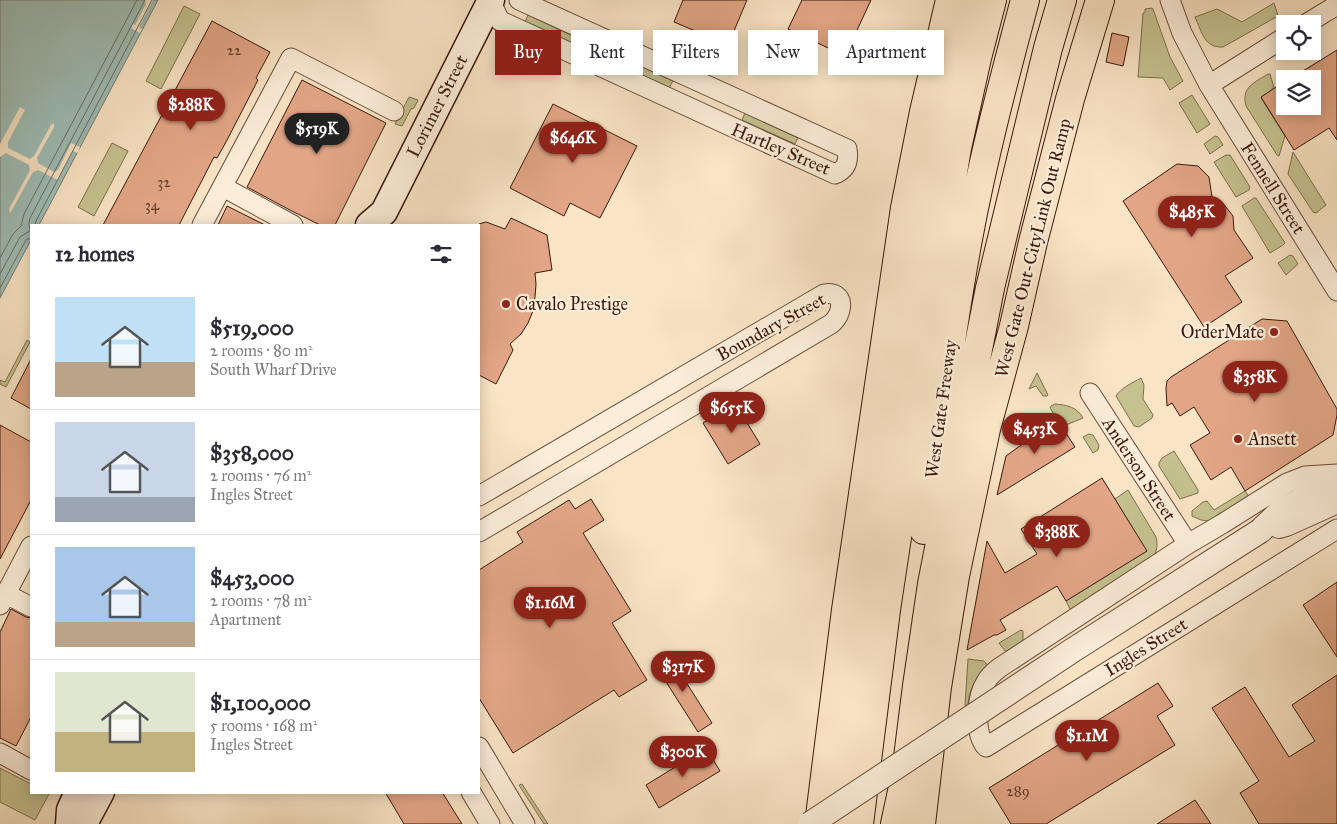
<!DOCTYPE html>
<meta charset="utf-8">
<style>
body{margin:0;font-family:"IM FELL Great Primer",serif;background:#f7f7f7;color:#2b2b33;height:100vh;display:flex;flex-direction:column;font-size:19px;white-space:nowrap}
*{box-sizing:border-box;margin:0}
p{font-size:16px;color:#7c7c81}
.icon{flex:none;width:28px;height:28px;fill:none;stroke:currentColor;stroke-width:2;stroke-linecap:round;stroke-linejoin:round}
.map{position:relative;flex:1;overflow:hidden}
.details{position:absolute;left:30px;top:224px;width:450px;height:570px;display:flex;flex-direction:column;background:#fff;border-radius:0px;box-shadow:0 2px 12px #0003}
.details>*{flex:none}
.top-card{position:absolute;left:495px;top:30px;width:475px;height:45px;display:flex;gap:10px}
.buttons{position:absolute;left:1276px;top:15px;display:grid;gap:10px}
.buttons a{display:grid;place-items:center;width:45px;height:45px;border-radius:0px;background:#fff;box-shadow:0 2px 12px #0003;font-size:25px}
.price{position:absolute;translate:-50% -42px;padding:0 11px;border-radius:18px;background:#8f2418;color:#fff;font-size:16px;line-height:32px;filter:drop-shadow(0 1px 2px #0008)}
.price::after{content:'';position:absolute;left:50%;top:30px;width:15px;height:11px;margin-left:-8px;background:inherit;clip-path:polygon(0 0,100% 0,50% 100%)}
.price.active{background:#222;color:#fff}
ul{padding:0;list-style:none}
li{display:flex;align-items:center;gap:15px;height:125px;padding:0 25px}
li+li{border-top:1px solid #e1e1e2}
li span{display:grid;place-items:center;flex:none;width:140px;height:100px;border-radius:0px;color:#555}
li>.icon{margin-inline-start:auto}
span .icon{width:60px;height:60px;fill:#fffc;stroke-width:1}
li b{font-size:21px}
h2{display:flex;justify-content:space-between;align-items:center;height:60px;padding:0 25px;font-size:21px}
.pill{padding:0 18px;border-radius:0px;background:#fff;box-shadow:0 2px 12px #0003;font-size:18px;line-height:45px}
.pill.active{background:#8f2418;color:#fff}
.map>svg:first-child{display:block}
.green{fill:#c5c290;stroke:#806e4e}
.water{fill:#9ebeb7;stroke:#767c72}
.pier{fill:#f9e4c5}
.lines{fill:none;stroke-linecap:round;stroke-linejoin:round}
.shore{stroke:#6c6c61;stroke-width:1}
.building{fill:#e2a686;stroke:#3b190b}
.minor-casing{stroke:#6a4c3a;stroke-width:21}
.tertiary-casing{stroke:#6a4c3a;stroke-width:26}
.secondary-casing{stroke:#3b190b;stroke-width:29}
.motorway-casing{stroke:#3b190b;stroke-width:30}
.minor{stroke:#fbedd9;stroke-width:19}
.tertiary{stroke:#fbedd9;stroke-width:24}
.secondary{stroke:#fbedd9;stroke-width:26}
.motorway{stroke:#f9e4c5;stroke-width:28}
.tertiary-bridge-casing{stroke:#6a4c3a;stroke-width:26;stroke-linecap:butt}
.tertiary-bridge{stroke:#fbedd9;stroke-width:24}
.poi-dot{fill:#8f2418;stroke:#fbedd9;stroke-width:2}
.labels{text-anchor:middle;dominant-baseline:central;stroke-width:4.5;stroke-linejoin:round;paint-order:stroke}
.number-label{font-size:15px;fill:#653c2a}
.street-label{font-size:18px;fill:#3b190b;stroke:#fbedd9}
.poi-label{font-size:18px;fill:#3b190b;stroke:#fbedd9;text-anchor:start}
</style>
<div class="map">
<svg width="1337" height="824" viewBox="0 0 1337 824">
<rect width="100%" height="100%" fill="#f9e4c5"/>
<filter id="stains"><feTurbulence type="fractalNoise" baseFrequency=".004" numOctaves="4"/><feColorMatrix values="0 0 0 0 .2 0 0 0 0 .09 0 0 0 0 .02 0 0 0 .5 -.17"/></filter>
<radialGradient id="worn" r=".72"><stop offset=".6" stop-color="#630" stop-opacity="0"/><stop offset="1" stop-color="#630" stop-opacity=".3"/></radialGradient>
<path class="green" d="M1274,3L1278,16L1223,47C1204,48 1202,32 1195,17L1217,9L1242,22Z
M184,6L200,14L161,89L146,81Z
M1152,8L1153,9L1170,57L1183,81L1170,90L1163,78L1138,77L1143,13L1145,12V9Z
M528,15L598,48L595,55L525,22Z
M627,60L673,81L669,88L624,67Z
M1268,74H1270L1274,88L1261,98L1285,136L1279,156L1277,155L1246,106C1241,87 1254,83 1268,74Z
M1192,95L1210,124L1197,133L1179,103Z
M409,97L418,100L414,108L411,109L402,126L395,124Z
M745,113L798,138L795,144L742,120Z
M1215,136L1218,137L1223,145L1210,154L1204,144Z
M112,143L128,151L94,216L78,207Z
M1293,152L1326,205L1316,213L1313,212L1288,174Z
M1226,155H1230L1250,187L1249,190L1236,197L1214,162Z
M1254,198H1256L1285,243L1283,245L1270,253L1242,206Z
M1290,255L1293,256L1298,264L1286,275L1278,263Z
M27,340L30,342L6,387L0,384V380L5,382Z
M1037,373L1048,395L1047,396H1043L1036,386L1029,389Z
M1141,378L1144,385L1143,399L1153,415L1152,418L1139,427L1134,426L1116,396C1121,388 1132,383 1141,378Z
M1055,404C1067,405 1077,407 1083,418L1066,425L1064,421L1060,423L1050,408L1051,406Z
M1089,434L1093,435L1099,445L1098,450L1093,453L1083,437Z
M1174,451L1198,490V493L1180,499L1159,466V463L1162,458Z
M1128,490L1156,537C1158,544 1157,551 1153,558L1073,610L1070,609L1066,601L1146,551L1115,499Z
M1245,491L1250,498L1209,521L1201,520L1192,516V511L1203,502L1207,501L1214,510Z
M1021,630L1023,631V641L1007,651H1005L999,643Z
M968,659L984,661L986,663L987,665C977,675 969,690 968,704L965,706Z
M0,768L31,784V792L47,793L49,794L35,820L0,802Z
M522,784L548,824H544L519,785Z"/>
<path class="water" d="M0,0H158L39,225H31V240L0,298Z"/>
<path class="pier" d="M145,0H153L139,27L142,29L140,33L131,28L133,24L135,25L146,4Z
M20,107L25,110L8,142V148L30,159L34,156L51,125L54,123V127L37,158L38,163L54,172L58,170L71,143L80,147L78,153L73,151L58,180L38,170L33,172L12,210L10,213L9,209L30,170L29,165L6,153L0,157V144Z"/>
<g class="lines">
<path class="shore" d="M35,225L36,221L152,0
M0,258L13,234L21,226L24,214L137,0
M0,274L20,237L30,231L29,223L30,218L145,0
M0,288L25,242L27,239H31"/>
</g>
<path class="building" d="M683,0H747L728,45L674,22Z
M802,0H871L845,56L788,29Z
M212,21L270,52L256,78L258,80L226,142L217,158L214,157L179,225H103Z
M1112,33L1129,37L1123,66L1106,62Z
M1337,50V140L1329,128L1294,150L1261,97L1285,81V106H1312V79H1290Z
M302,80L386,123L335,225H320L288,209L247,187Z
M553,104L637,146L600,218L570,203L564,216L510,188Z
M1177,164L1198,166L1209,177L1212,197L1222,202L1233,216L1234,230L1253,258L1225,276L1242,302L1204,327L1123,201Z
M227,206L265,225H218Z
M511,218L547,235L552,270L535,273L536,284L535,297L533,311L528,323L521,334L510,344L513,350L496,384L479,375V224L486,222L505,229Z
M1262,319L1287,321L1337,409V415L1333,435L1245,491L1231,467L1211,480L1190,445L1210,433L1194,407L1180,416L1172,403L1167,406L1166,388L1167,381L1171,377Z
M31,359V409L11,398Z
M735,403L760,444L728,464L703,423Z
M1057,419L1075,447L997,495L1006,456Z
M0,425L31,442V500L0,559Z
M1102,478L1147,551L1066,601L1057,586L1000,620L1006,630L997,635H994L967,650L987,541L1005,573L1037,554L1021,529Z
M591,499L604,520L583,533L631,611L612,623L647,680L619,697L614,690L513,753L479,698V570L523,542L517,532L569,500L575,509Z
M1337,582V657L1303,605Z
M11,609L26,617L31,618V717L16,746L0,738V632Z
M668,654L712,723L698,732L654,663Z
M1337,675V824H1259L1240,793L1259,781L1212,708L1245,687L1289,757L1315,741L1292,705Z
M1158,683L1173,706L1157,716L1175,745L1046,824H1011L989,788Z
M706,748L720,771L659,808L646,785Z
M385,792H442L462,824H404Z
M1195,800L1211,824H1157Z"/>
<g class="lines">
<defs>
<path id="minor" d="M490,0L500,21L503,22L835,174C847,169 849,161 847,149L519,0
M1170,0L1182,33L1209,85L1337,291
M1306,24L1337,5
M1209,85L1285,37
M223,187L293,225
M202,225L291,58L394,111
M1090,393L1188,544
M1337,474L1305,476L1287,483L1222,524L1188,544L999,668C994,672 989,676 986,682C976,697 974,733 986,747L1337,529
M479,496L824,294C846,290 844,314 831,324L479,532
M6,594L31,607
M0,605L31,546
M479,747L525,824
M0,753L31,770
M471,792L490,824"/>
<path id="tertiary" d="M1279,526L1286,524L1337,501
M1260,531L1281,511L1306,497L1337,482"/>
<path id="secondary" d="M369,225L384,212L491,0
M69,824L70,810L78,792
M80,824L86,820L101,792"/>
<path id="motorway" d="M924,530C938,433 950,335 968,239C983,158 1004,79 1025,0
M819,824L846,610L905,208L924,112L950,0
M840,824L862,641L926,214C938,142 953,71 971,0
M859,824L886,610L945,220L957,148L977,58L992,0
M895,824L906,773L917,686L932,584L990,288L1048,48L1062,0
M921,824L937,687L955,576L986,429L1014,326L1033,242L1070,99L1100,0"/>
</defs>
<use href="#minor" class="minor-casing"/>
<use href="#tertiary" class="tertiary-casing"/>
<use href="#secondary" class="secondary-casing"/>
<use href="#motorway" class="motorway-casing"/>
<use href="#minor" class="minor"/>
<use href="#tertiary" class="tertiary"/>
<use href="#secondary" class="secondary"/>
<use href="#motorway" class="motorway"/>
<defs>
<path id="tertiary-bridge" d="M810,824L1073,650L1260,531"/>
</defs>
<use href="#tertiary-bridge" class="tertiary-bridge-casing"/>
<use href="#tertiary-bridge" class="tertiary-bridge"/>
</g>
<g class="poi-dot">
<circle cx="506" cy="304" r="5"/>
<circle cx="1274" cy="332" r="5"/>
<circle cx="1238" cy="439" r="5"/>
</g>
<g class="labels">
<g class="number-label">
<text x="234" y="50">22</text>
<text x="164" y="182">32</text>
<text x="152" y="205">34</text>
<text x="1018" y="791">289</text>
</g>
<g class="street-label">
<text transform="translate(437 106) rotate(-63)">Lorimer Street</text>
<text transform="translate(781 149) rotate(23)">Hartley Street</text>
<text transform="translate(1273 188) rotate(58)">Fennell Street</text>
<text transform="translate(1033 248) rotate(-76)">West Gate Out-CityLink Out Ramp</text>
<text transform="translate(771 327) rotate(-29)">Boundary Street</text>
<text transform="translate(941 409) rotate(-82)">West Gate Freeway</text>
<text transform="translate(1139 469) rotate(57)">Anderson Street</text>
<text transform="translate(1146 647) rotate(-32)">Ingles Street</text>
</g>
<g class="poi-label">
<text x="516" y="304">Cavalo Prestige</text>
<text x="1264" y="332" text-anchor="end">OrderMate</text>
<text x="1248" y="439">Ansett</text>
</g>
</g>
<rect width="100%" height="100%" filter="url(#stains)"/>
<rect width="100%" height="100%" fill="url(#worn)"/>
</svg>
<div class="buttons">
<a><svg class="icon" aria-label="locate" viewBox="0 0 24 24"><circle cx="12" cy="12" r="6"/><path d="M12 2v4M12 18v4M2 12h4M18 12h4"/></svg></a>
<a><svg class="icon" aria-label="layers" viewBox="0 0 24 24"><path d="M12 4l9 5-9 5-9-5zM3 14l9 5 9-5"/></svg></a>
</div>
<b class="price" style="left:191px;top:131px">$288K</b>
<b class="price active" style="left:317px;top:155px">$519K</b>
<b class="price" style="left:573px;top:164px">$646K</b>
<b class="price" style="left:1192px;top:238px">$485K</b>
<b class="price" style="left:1255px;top:403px">$358K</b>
<b class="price" style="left:732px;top:434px">$655K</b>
<b class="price" style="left:1035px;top:455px">$453K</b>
<b class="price" style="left:1057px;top:558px">$388K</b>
<b class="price" style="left:550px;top:629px">$1.16M</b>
<b class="price" style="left:683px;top:693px">$317K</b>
<b class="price" style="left:1087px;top:762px">$1.1M</b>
<b class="price" style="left:683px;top:778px">$300K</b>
<div class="top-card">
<a class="pill active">Buy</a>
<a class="pill">Rent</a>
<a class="pill">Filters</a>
<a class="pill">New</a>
<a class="pill">Apartment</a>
</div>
<section class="details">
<h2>12 homes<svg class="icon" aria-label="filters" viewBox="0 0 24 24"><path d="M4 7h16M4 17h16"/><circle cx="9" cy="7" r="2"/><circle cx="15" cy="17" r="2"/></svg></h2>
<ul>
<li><span style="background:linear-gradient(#bfe0f5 65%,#b9a48a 0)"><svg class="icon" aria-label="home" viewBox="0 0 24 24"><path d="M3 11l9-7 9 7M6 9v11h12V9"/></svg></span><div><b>$519,000</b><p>2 rooms · 80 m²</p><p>South Wharf Drive</p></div></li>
<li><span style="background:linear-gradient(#c9d6e8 75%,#9aa5b1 0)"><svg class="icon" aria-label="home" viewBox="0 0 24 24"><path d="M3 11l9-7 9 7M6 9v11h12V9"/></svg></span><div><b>$358,000</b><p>2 rooms · 76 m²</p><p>Ingles Street</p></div></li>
<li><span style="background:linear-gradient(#a9c7e8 75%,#b9a48a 0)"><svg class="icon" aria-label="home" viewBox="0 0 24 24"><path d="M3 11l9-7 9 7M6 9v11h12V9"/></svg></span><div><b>$453,000</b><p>2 rooms · 78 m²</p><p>Apartment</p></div></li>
<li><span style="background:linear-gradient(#dfe7d0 60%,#c2b280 0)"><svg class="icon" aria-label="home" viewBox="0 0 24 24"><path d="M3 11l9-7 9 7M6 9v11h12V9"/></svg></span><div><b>$1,100,000</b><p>5 rooms · 168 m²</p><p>Ingles Street</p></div></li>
</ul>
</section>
</div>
